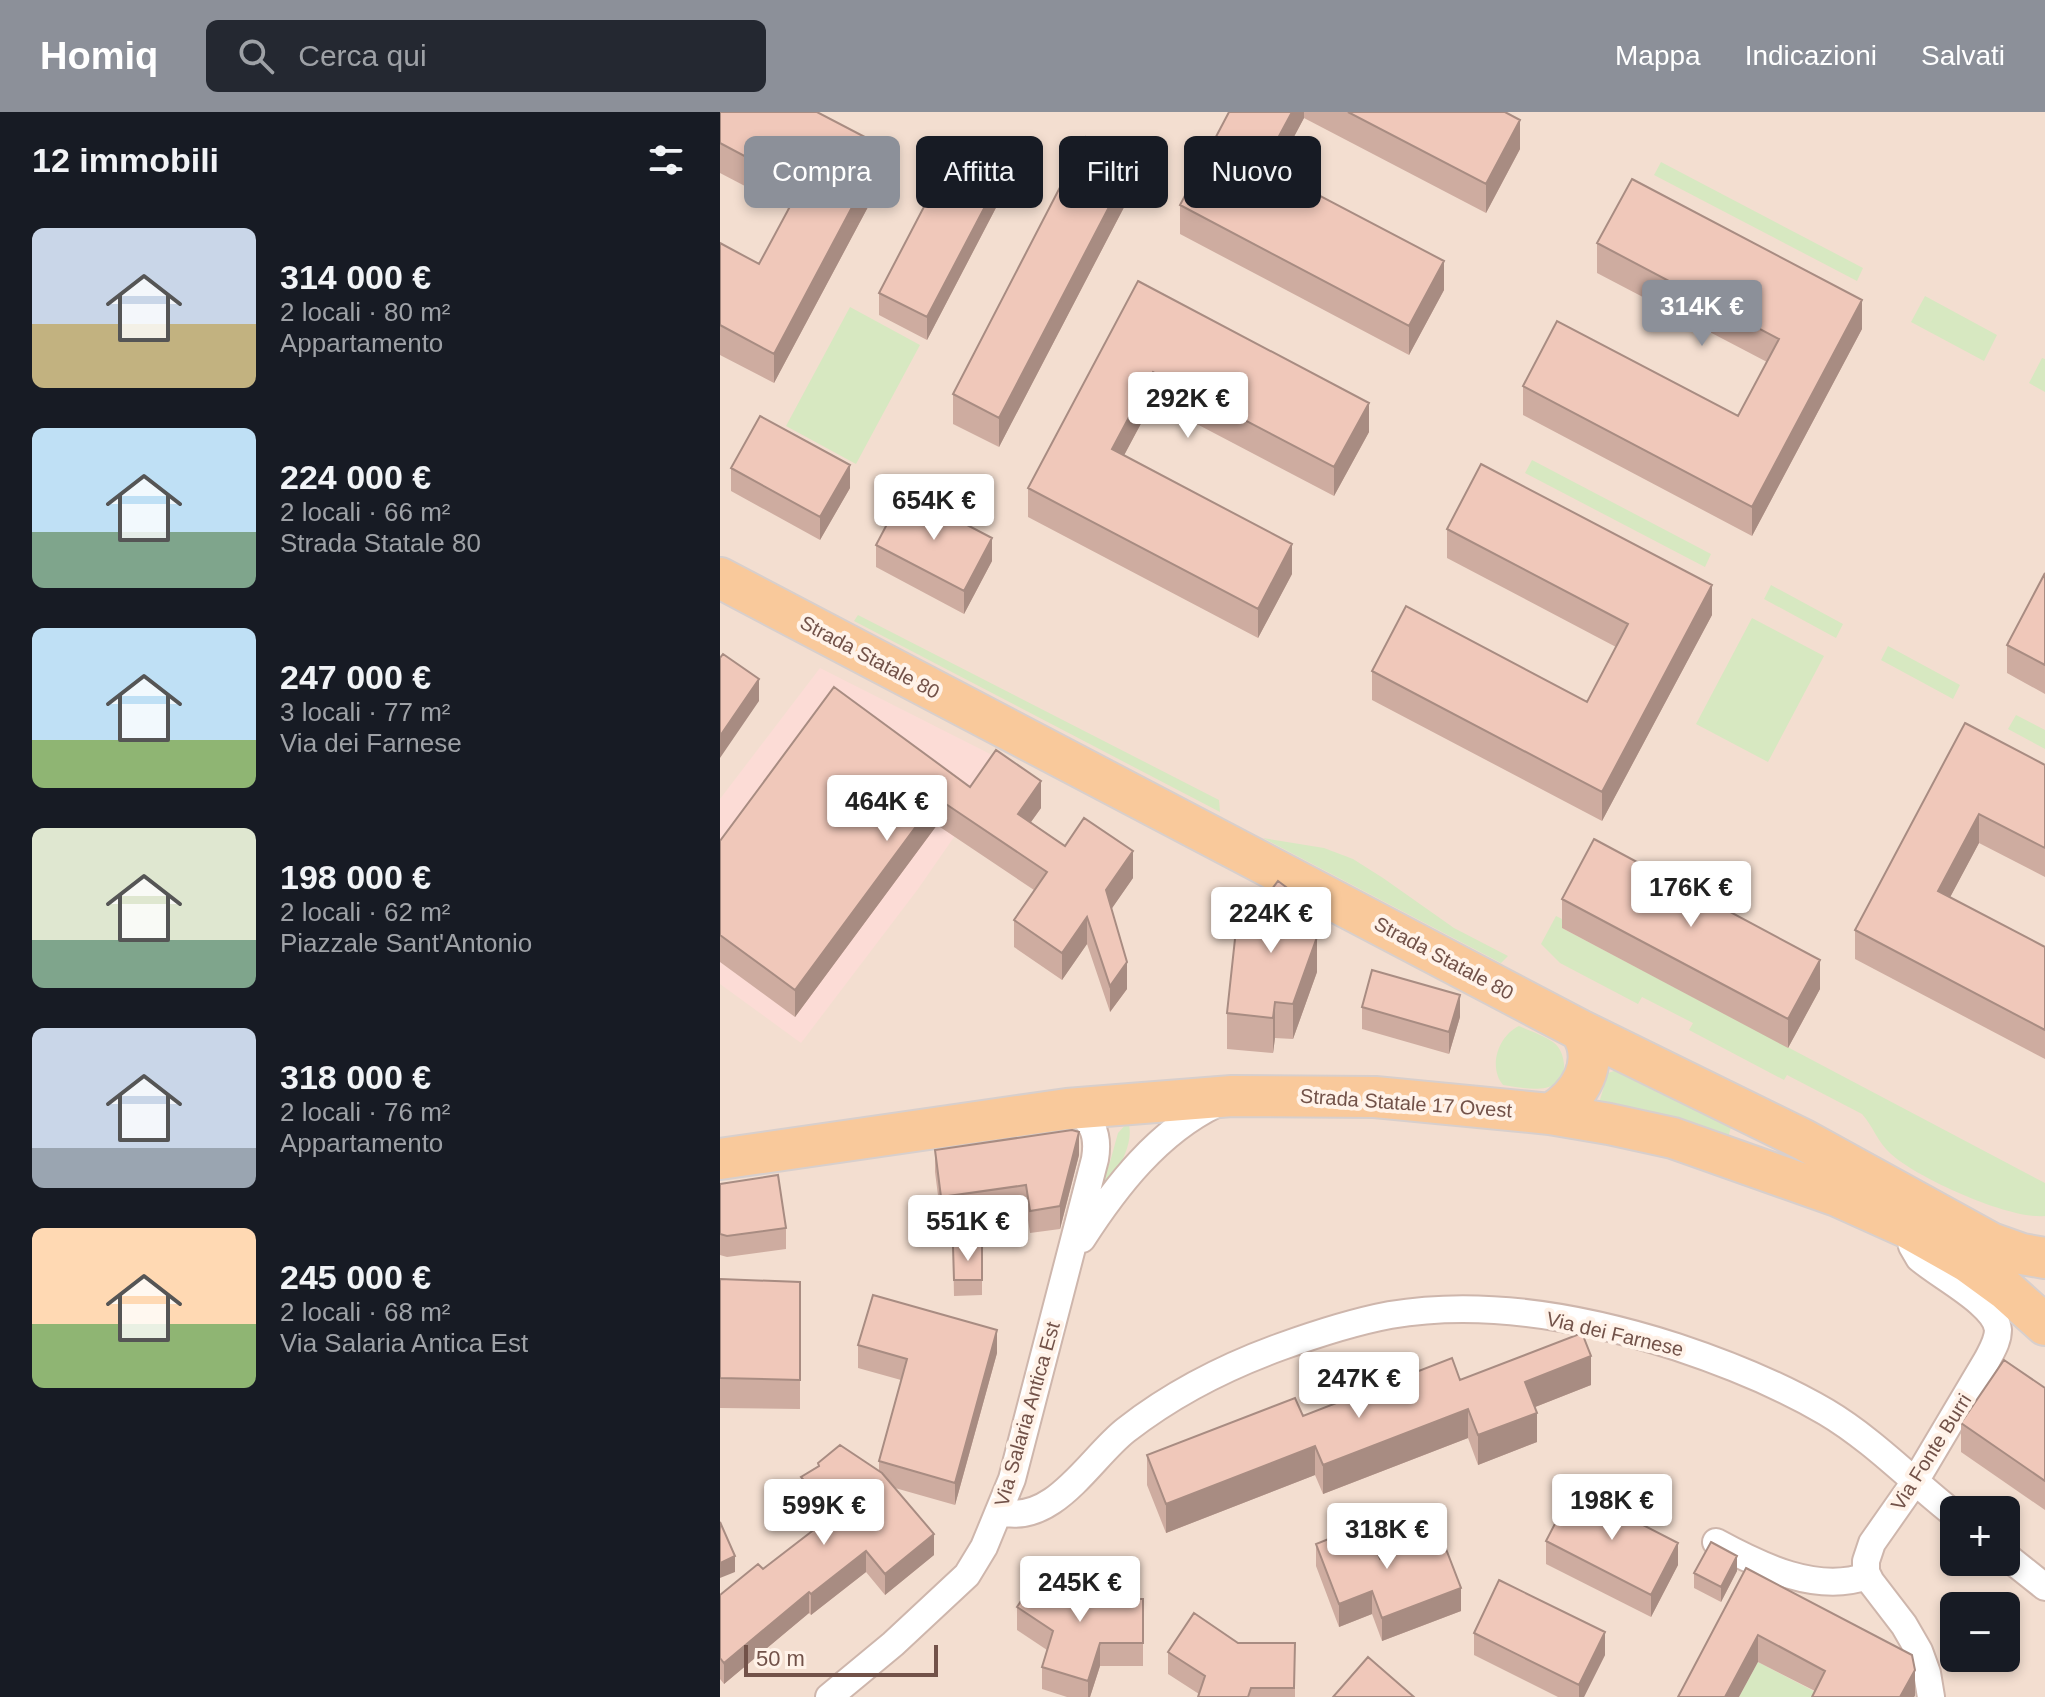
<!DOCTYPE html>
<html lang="it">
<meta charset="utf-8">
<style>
body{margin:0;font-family:Helvetica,sans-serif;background:#242831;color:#f1f3f6;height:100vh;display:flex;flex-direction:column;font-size:30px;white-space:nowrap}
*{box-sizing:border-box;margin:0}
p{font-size:26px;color:#9ea1a6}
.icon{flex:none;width:44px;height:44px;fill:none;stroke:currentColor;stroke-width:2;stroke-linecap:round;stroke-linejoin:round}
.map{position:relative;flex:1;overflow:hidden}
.panel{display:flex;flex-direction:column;background:#171b24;width:720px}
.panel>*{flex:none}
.hud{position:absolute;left:24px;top:24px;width:760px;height:72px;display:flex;gap:16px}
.controls{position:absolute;left:1220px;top:1384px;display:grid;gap:16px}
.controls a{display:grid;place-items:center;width:80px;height:80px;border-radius:12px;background:#171b24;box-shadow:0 4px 12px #0003;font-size:40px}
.scale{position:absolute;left:24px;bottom:20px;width:194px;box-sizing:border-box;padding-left:8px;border:4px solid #725249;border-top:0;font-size:22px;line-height:28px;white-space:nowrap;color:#725249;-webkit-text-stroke:6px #fff2e8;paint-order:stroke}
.price{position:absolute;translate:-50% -68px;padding:0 18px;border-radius:8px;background:#fff;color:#222;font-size:26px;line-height:52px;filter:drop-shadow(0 2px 4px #0008)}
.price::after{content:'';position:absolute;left:50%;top:48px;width:24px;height:18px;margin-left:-12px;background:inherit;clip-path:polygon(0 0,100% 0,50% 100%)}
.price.active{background:#8c9099;color:#fff}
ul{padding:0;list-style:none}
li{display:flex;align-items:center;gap:24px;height:200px;padding:0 32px}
li span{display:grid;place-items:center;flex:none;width:224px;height:160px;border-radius:12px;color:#555}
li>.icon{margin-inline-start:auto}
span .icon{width:96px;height:96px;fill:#fffc;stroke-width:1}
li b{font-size:34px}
h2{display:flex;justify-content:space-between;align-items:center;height:96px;padding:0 32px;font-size:34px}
.chip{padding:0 28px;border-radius:12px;background:#171b24;box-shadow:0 4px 12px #0003;font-size:28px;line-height:72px}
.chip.active{background:#8c9099;color:#fff}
header{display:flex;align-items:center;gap:48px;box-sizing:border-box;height:112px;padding:0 40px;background:#8c9099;color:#fff}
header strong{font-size:38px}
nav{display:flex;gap:44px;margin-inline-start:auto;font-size:28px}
.search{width:560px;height:72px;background:#242831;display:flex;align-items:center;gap:20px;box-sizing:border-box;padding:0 28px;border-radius:12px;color:#9ea1a6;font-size:30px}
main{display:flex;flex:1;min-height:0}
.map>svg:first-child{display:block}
.residential{fill:#f3ded0;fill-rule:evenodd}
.commercial{fill:#fcdcd6}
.green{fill:#d7e8c1}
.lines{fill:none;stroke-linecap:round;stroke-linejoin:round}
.street-casing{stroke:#ceb6ac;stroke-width:30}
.primary-casing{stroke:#d8cfcc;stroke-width:44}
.street{stroke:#fff;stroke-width:26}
.primary{stroke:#f9c99b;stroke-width:40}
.wall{fill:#ceaca0}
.shaded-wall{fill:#a88c82}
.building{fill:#f0c8ba;stroke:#a88c82;stroke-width:2}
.labels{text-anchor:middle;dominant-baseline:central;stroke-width:8;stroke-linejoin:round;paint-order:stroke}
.street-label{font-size:20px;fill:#725249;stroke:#fff2e8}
</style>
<header>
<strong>Homiq</strong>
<div class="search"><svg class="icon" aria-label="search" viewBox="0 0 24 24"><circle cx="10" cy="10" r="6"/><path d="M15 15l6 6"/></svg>Cerca qui</div>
<nav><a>Mappa</a><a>Indicazioni</a><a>Salvati</a></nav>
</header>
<main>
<section class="panel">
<h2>12 immobili<svg class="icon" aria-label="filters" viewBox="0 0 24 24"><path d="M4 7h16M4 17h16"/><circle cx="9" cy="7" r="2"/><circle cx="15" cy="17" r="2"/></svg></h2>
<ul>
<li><span style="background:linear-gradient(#c9d6e8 60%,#c2b280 0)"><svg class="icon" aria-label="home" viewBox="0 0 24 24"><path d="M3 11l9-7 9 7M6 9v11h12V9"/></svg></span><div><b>314 000 €</b><p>2 locali · 80 m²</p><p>Appartamento</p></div></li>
<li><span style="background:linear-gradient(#bfe0f5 65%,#7fa58c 0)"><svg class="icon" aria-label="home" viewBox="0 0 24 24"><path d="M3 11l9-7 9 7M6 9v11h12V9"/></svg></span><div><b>224 000 €</b><p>2 locali · 66 m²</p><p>Strada Statale 80</p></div></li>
<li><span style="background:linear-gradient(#bfe0f5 70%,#8fb573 0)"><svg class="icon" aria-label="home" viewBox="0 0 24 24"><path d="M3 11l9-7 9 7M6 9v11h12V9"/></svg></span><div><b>247 000 €</b><p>3 locali · 77 m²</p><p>Via dei Farnese</p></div></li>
<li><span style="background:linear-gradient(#dfe7d0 70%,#7fa58c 0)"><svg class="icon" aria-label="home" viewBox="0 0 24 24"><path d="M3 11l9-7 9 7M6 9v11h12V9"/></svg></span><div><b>198 000 €</b><p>2 locali · 62 m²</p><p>Piazzale Sant'Antonio</p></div></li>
<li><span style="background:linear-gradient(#c9d6e8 75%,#9aa5b1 0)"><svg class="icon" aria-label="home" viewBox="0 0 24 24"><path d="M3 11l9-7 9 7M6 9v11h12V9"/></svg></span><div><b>318 000 €</b><p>2 locali · 76 m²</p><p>Appartamento</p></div></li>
<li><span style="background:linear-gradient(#ffd9b3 60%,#8fb573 0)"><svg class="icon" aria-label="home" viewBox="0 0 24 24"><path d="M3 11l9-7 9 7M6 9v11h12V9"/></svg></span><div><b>245 000 €</b><p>2 locali · 68 m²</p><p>Via Salaria Antica Est</p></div></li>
</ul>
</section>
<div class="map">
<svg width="1325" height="1585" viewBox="0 0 1325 1585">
<rect width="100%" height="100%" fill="#fceee2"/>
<path class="residential" d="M0,0H1325V1585H0ZM1234,1398H1286V1450H1234ZM1234,1494H1286V1546H1234Z"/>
<path class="commercial" d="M100,556L286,650L198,777L81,931L0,872V687Z"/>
<path class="green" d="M941,50L1143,156L1137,169L934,63Z
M1205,184L1277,223L1264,249L1191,210Z
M130,195L200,233L136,352L66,314Z
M1322,246L1325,247V280L1309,271Z
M812,348L991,442L985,455L805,361Z
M1051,473L1123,512L1116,526L1044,487Z
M138,503L499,688L500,700L134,509Z
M1032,506L1104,544L1048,650L976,612Z
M1168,534L1240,573L1233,587L1161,548Z
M1296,603L1325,618V637L1288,617Z
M543,726L604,736L633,747L663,766L734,816L788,844L781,851Z
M836,804L846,809L842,816L1325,1071V1104C1290,1108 1197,1066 1171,1042C1158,1031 1153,1014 1142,1002L1067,963L1064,968L969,918L973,911L922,885L918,892L840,851L821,832Z
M799,914C810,919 823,923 833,930C841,936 843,944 844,952C845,986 804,976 783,973C768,955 778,924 799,914Z
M897,958L1011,1015L1008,1026L879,991L888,961Z
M408,1010C418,1037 383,1079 369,1103L390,1050L398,1021Z
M1038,1550L1105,1585H1019Z"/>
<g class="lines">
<defs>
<path id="street" d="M1188,1116L1192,1134L1199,1146C1219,1164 1276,1192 1278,1218C1278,1229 1272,1238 1267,1248L1194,1371L1152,1431L1146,1449V1460L1151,1470L1184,1513L1199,1539L1207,1561L1211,1585
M362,1127C396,1074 438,1020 496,992
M280,1400C334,1414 370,1346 406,1318C452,1282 505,1255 560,1235C596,1222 633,1210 670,1203C765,1187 867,1206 957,1235C1008,1252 1060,1273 1106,1300C1153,1328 1192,1369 1234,1402
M996,1430C1040,1454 1097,1482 1147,1464
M1286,1444L1325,1475
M109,1585L173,1532L247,1463L264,1435L292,1367L375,1047C379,1023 373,1004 347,997"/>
<path id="primary" d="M0,466L860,918L1084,1028L1271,1131L1302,1142L1325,1146
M830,1002C859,985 882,950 860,918
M0,1047L347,997L512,984L655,985L830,1002L889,1012L953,1026L1117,1084L1188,1116L1248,1150L1285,1177L1325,1213"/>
</defs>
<use href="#street" class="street-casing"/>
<use href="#primary" class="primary-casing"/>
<use href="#street" class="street"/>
<use href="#primary" class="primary"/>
</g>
<path class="wall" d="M0,0L164,65L54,271L0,243V131L39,152L69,97L0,61Z
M509,0H786L800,37L766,101L584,6L555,60L724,178L689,243L460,122V93Z
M413,78L279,335L233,312V282Z
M280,88L207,228L159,203V181Z
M877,131L1142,217L1032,424L803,303V274L1018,304L1047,250L877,161Z
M418,169L649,320L614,384L433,289L404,343L572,462L538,526L308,405V376Z
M11,356L130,376L100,428L11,379Z
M727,417L992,503L882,709L652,588V559L867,590L896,535L727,446Z
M156,433L272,449L244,502L156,455Z
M1325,461V582L1287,561V533Z
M1245,611L1325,653V765L1259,731L1230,785L1325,835V947L1135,847V818Z
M250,675L321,696L311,710L345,734L413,766L391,797L407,877L390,900L367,832L342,868L294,835V808L314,778L217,713L75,905L0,850V729Z
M842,787L1100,877L1068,936L842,816Z
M594,823L597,860L573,927L555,926L553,941L507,937V901Z
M642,895L740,905L729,942L642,917Z
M215,1038L359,1043L340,1117L310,1121L306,1095L221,1107L215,1060Z
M0,1072L66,1116V1137L7,1145L0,1143Z
M233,1134H262V1183L234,1184Z
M0,1167L80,1170V1297L0,1296Z
M138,1233L277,1241L235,1393L175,1376L214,1443L165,1483L146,1460L91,1503L89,1501L4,1572L0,1567V1483L43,1457L102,1411L81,1386V1365L98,1354V1351L159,1359V1349L181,1268L138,1256Z
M740,1268L871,1273L815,1295L817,1330L758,1353L748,1326L603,1382L595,1363L446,1421L427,1373V1343L583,1304Z
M1325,1276V1398L1241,1340V1311Z
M826,1429L958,1453L931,1505L826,1452Z
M596,1432L660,1447L741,1499L662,1529L652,1502L619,1515L596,1454Z
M1026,1456L1195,1584L1095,1579L1038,1550Z
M1017,1459L1001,1490L974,1476V1461Z
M367,1487H423V1554H380L370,1585H347L322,1577V1555L327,1538L297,1518V1495Z
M754,1521L885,1543L864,1585H838L754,1543Z
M518,1531H575V1585H478L479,1582L448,1562V1540Z"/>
<path class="shaded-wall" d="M572,0H584V6L543,83V54Z
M800,8V37L766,101V72Z
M164,35V65L54,271V242Z
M413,49V78L279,335V306Z
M280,66V88L207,228V205Z
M724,149V178L689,243V214Z
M1142,188V217L1032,424V395Z
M433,260V289L392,366V337Z
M649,291V320L614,384V355Z
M130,353V376L100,428V405Z
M272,426V449L244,502V479Z
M572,432V462L538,526V497Z
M992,473V503L882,709V680Z
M39,567V589L0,646V624Z
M321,669V696L298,728V702Z
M217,686V713L75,905V878Z
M1259,702V731L1218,808V779Z
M413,739V766L386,805V778Z
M594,796V832L582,814Z
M367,805V832L342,868V841Z
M597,825V860L573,927V892Z
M1100,848V877L1068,936V907Z
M407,850V877L390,900V874Z
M740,883V905L729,942V920Z
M555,890V926L553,941V906Z
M359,1020V1043L340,1117V1094Z
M277,1218V1241L235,1393V1371Z
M871,1244V1273L805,1299V1270Z
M748,1297V1326L603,1382V1353Z
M817,1301V1330L758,1353V1323Z
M595,1334V1363L446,1421V1392Z
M214,1422V1443L165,1483V1462Z
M958,1431V1453L931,1505V1483Z
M146,1439V1460L91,1503V1482Z
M15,1444V1460L0,1466V1451Z
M1017,1444V1459L1001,1490V1475Z
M741,1476V1499L662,1529V1506Z
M652,1479V1502L619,1515V1492Z
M89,1480V1501L4,1572V1551Z
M885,1520V1543L864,1585H859V1573Z
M1038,1523V1550L1019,1585H1005Z
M380,1531V1554L370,1585H368V1569Z
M1195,1558V1584L1194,1585H1180Z"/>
<path class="building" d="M0,0H97L164,35L54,242L0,213V131L39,152L81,74L0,31Z
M509,0H572L543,54L724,149L689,214L460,93Z
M628,0H785L800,8L766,72Z
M366,25L413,49L279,306L233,282Z
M232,41L280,66L207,205L159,181Z
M912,67L1142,188L1032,395L803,274L837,209L1018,304L1059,227L877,131Z
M418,169L649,291L614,355L433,260L392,337L572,432L538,497L308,376Z
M40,304L130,353L100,405L11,356Z
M761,352L992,473L882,680L652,559L686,494L867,590L908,512L727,417Z
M184,380L272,426L244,479L156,433Z
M1325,461V553L1287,533Z
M3,542L39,567L0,624V546Z
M114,575L250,675L276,638L321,669L298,702L345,734L364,706L413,739L386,778L407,850L390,874L367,805L342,841L294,808L327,760L217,686L75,878L0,823V729Z
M1245,611L1325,653V736L1259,702L1218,779L1325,835V918L1135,818Z
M874,727L1100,848L1068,907L842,787Z
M558,769L594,796L582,814L597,825L573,892L555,890L553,906L507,901L515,827Z
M652,858L740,883L729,920L642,895Z
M352,1018L359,1020L340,1094L310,1099L306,1073L221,1085L215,1038Z
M58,1063L66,1116L7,1124L0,1122V1072Z
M233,1134H262V1168H234Z
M0,1167L80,1170V1268L0,1266Z
M153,1183L277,1218L235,1371L159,1349L187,1247L138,1233Z
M862,1221L871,1244L805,1270L817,1301L758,1323L748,1297L603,1353L595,1334L446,1392L427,1343L575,1286L583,1304L732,1246L740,1268Z
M1284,1248L1325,1276V1369L1241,1311Z
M120,1333L162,1361L214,1422L165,1462L146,1439L91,1482L89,1480L4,1551L0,1546V1483L38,1452L43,1457L113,1403L81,1365L99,1354L98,1351Z
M853,1377L958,1431L931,1483L826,1429Z
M0,1410L15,1444L0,1451Z
M646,1412L660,1447L721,1424L741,1476L662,1506L652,1479L619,1492L596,1432Z
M991,1430L1017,1444L1001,1475L974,1461Z
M1026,1456L1192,1543L1195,1558L1180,1585H1092L1105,1559L1038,1523L1005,1585H958Z
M322,1457L367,1487H423V1531H380L368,1569L322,1555L333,1519L297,1495Z
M779,1468L885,1520L859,1573L754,1521Z
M474,1501L518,1531H575L574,1576H531L528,1585H478L485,1564L448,1540Z
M648,1545L694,1585H613Z"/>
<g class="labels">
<g class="street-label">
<text transform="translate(150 545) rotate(28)">Strada Statale 80</text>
<text transform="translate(724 846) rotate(28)">Strada Statale 80</text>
<text transform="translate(686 991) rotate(4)">Strada Statale 17 Ovest</text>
<text transform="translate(895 1222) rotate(13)">Via dei Farnese</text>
<text transform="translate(307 1302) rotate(-74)">Via Salaria Antica Est</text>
<text transform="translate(1211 1340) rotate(-58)">Via Fonte Burri</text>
</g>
</g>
</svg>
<div class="controls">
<a>+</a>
<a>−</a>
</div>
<div class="scale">50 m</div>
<b class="price active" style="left:982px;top:236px">314K €</b>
<b class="price" style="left:468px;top:328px">292K €</b>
<b class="price" style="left:214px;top:430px">654K €</b>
<b class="price" style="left:167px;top:731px">464K €</b>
<b class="price" style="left:971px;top:817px">176K €</b>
<b class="price" style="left:551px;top:843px">224K €</b>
<b class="price" style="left:248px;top:1151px">551K €</b>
<b class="price" style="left:639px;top:1308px">247K €</b>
<b class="price" style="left:892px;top:1430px">198K €</b>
<b class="price" style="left:104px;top:1435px">599K €</b>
<b class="price" style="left:667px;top:1459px">318K €</b>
<b class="price" style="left:360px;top:1512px">245K €</b>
<div class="hud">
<a class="chip active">Compra</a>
<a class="chip">Affitta</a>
<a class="chip">Filtri</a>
<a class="chip">Nuovo</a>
</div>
</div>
</main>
